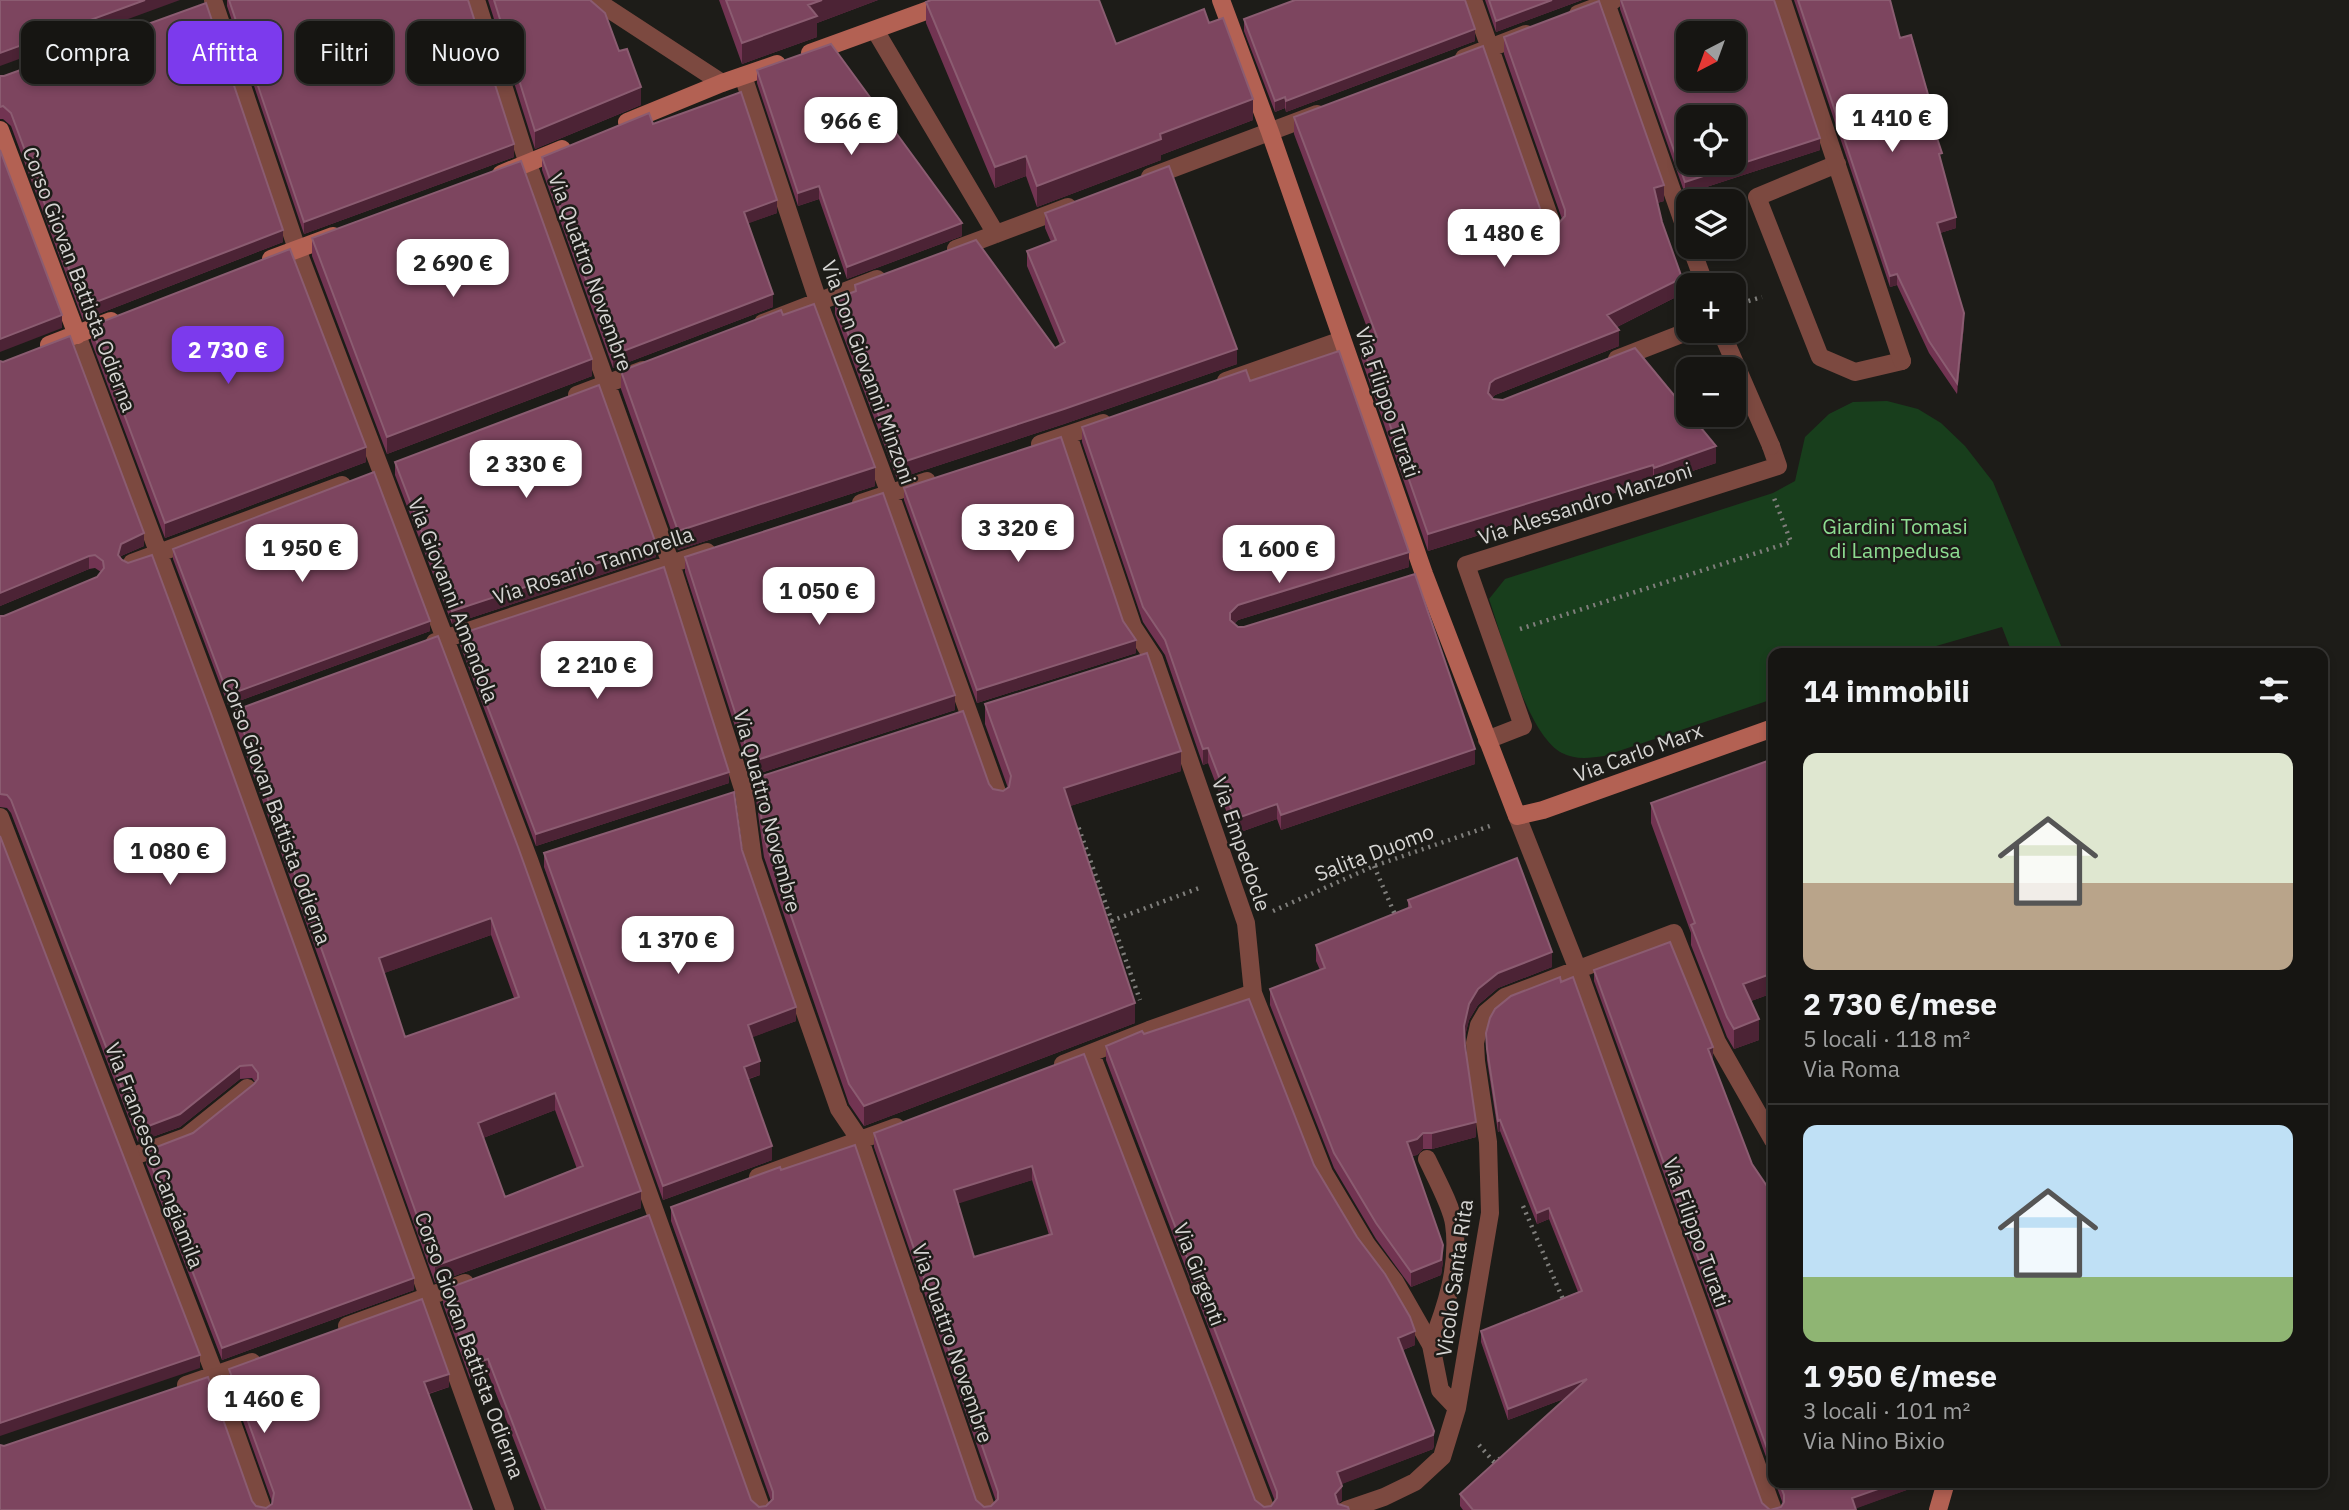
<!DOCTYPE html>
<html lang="it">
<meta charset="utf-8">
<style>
body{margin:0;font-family:"IBM Plex Sans",sans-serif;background:#232220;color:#f1f3f6;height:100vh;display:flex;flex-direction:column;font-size:26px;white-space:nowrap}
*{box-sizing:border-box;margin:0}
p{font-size:23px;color:#9e9f9f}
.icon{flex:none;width:38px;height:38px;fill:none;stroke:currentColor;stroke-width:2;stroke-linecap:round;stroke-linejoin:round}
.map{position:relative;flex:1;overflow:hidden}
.drawer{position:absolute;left:1768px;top:648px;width:560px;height:840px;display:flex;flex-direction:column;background:#161512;border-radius:14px;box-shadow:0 4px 10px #0003,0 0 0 2px #353432}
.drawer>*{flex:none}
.guide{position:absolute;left:21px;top:21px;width:665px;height:63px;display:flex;gap:14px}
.needle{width:46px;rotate:221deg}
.buttons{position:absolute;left:1676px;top:21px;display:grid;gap:14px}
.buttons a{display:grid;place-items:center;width:70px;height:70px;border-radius:14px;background:#161512;box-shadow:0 4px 10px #0003,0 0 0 2px #353432;font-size:35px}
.price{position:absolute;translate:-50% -60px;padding:0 16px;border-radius:14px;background:#fff;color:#222;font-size:23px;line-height:46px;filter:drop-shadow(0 2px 4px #0008)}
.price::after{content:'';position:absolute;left:50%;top:42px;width:21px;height:16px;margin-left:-10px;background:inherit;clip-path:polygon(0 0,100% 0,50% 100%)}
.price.on{background:#7c3aed;color:#fff}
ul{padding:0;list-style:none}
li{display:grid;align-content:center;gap:14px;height:371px;padding:0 35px}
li+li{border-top:2px solid #353432}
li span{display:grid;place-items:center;height:217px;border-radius:14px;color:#555}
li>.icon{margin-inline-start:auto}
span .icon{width:126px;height:126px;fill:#fffc;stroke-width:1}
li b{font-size:30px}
h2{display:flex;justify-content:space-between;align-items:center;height:84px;padding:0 35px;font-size:30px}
.pill{padding:0 24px;border-radius:14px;background:#161512;box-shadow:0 4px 10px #0003,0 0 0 2px #353432;font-size:24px;line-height:63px}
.pill.on{background:#7c3aed;color:#fff}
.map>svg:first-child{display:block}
.green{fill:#183e1c}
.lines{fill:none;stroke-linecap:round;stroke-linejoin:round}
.path{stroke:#7f7e7b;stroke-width:4.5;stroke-dasharray:2 5;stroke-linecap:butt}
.service{stroke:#7c4940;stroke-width:18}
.pedestrian{stroke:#7c4940;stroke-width:18}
.minor{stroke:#7c4940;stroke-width:18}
.secondary{stroke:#b36153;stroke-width:18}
.wall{fill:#723452;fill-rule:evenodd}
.shaded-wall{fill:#4c2335}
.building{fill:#7d455f;stroke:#8b5c71;stroke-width:2;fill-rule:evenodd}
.labels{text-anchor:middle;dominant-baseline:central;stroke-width:5;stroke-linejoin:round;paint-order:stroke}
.street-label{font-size:21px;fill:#d5d4d2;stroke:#1d1c18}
.park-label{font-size:21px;fill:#8ddd91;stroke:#1d1c18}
</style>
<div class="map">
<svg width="2349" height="1510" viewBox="0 0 2349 1510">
<rect width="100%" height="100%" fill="#1d1c18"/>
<path class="green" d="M1887,401L1918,409L1941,423L1965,446L1993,482L2064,653H2012L2002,627L1912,653H1773V699L1604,756C1590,758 1575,760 1562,753C1527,735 1502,636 1489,599L1505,579L1773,493L1795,481L1805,437L1829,414L1853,402Z"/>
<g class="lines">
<path class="path" d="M1735,305L1762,297
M1520,629L1791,542L1774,498
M1073,827L1078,826L1140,1000
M1374,866L1396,917
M1273,911L1374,866L1490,826
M1111,921L1202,887
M1523,1206L1565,1304
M1479,1445L1494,1462L1503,1457"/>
<path class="service" d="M1837,164L1757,197L1820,357L1855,372L1902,361
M131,1157L186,1137L247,1088
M1427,1159C1435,1176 1452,1207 1454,1224C1460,1265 1446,1308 1431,1345"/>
<path class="pedestrian" d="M476,0L528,164
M595,0L722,83
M1487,740L1523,726L1466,565L1778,466L1771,446"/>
<path class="minor" d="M213,0L297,249L529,860L762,1510
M1473,0L1554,230
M1605,0L1689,239
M1782,0L1902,361
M1578,14L1614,0
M875,30L996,234
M1464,58L1526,34
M743,76L818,301L890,494L1000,800
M528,164L671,564L744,792L753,860L786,958L839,1109L860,1140L987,1510
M1150,177L1317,114
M1691,247L1705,285
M956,249L1068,207
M763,323L877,279
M1721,331L1771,446
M77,335L221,720L505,1510
M1617,359L1689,331
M1226,381L1342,340
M577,395L643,370
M1068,435L1133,627L1154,659L1246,923L1253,993L1324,1173L1367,1245L1395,1282L1431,1345L1440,1390L1457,1408
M1040,444L1103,423
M861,503L927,481
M132,563L342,485
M435,642L707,552
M1517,816L1578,970L1773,1510
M0,817L215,1375L263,1510
M1091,1054L1266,1510
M1063,1064L1149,1030L1253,993
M758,1177L896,1127
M347,1326L465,1283
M186,1385L252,1362
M1346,1510L1384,1497L1415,1482L1442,1457L1457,1408L1490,1213L1488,1142L1476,1061L1475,1043L1479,1025L1486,1013L1505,997L1674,933L1717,1042L1773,1140"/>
<path class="secondary" d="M1221,0L1270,132L1424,574L1517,816L1543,810L1773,728
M810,53L956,0
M627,122L722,83L777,64
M0,130L77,335
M501,174L562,149
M271,259L333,236
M49,345L111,321
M1938,1510L1946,1482"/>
</g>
<path class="wall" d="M227,0H468L514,157L304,234L227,6Z
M488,0H590L619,51L641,105L535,149Z
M719,0H878L817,23V37L742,64Z
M1485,0H1582L1496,32Z
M1620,0H1774L1820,150L1685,194L1620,9Z
M1794,0H1890L1900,38L1929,110H1928L1942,164L1956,228L1940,233L1964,325L1957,394L1929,353L1897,285L1890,287Z
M926,2L1116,44L1209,23L1253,120L1161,155V160L1037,207L1026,176L995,188L926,23Z
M1244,19L1475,41L1286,112L1285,108L1275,112L1244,31Z
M1504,37L1664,201L1657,203L1682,294L1617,327L1619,346L1495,395L1492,398L1716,463L1654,484L1653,481L1428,551L1361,358V342L1371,338L1294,134V117L1543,217L1551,225L1558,224L1562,219L1504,54Z
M757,70L962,236L847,279L819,199L798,206L757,83Z
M0,76L283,242L83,320L11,126L3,119H0Z
M653,124L777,213L748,223L773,307L613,368L542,170V157Z
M1045,213L1237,364L1064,424L897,479L835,314V299L855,292V285L1055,348L1060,345L1027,266V251L1051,242L1045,228Z
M312,238L592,376L387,454L312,256Z
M783,315L875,486L678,550L621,389V371Z
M91,326L366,462L165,538L91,341Z
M0,361L144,546L121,556L120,558L414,1290L222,1360L146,1164V1151L193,1133L255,1082L252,1078L240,1079L180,1127L138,1142L11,813L7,808L0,807V616H4L97,577L101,572L95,568L89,569L0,606Z
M1250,381L1409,567L1238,620L1234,624L1238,627L1475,764L1281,830L1277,819L1235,834L1208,763L1203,765L1165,655L1143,622L1082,442V427Z
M395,462L656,557L452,624L395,475Z
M904,488L1123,621L1136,653L977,703L904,500Z
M173,549L430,631L228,705L173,559Z
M685,557L955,710L751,776L685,572Z
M460,634L729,783L536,846L460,645Z
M985,704L1181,771L1070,806L1135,1023L864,1126L849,1104L764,857L756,799V778L989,784L993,789L1003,791L1008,788L985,724Z
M236,710L518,847L641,1208L435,1283L236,727ZM491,935L514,998L405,1037L384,973ZM555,1110L577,1169L505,1197L483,1138Z
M1773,759V993L1751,1001L1759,1040L1734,1049L1727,1037L1691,945V933L1651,823V803Z
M742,850L796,1021L752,1037L760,1075L749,1079L772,1160L663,1200L544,867V853Z
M1408,900L1552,967L1498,988L1478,1005L1469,1020L1464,1039L1465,1046L1476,1137L1432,1149H1423L1417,1155L1412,1156L1443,1261L1441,1275L1411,1287L1376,1239L1334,1168L1270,1005V989L1320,970L1316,961V945L1408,908Z
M1594,970L1713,1058L1712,1059L1752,1164L1773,1195V1476L1594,981Z
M1486,1033L1762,1503L1770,1510L1781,1507L1783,1504L1775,1482H1926V1483L1856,1508V1510H1463L1460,1506V1494L1566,1398L1508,1420L1481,1342V1331L1578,1292L1549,1219L1537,1224L1500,1131L1498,1132L1487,1060Z
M1144,1034L1314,1165L1415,1345L1403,1350L1434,1445L1433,1449L1341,1484L1342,1500L1338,1504L1349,1510H541L488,1373L470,1379L443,1304V1290L751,1500L759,1507L766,1506L771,1501L671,1221V1207L781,1170L976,1500L984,1507L991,1506L996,1501L874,1147V1133L1084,1054L1255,1500L1264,1507L1271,1506L1275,1501L1106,1060V1046ZM1032,1180L1049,1235L974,1257L958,1203Z
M229,1369L449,1387L429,1394L472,1510H0L252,1501L256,1506L266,1508L272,1504V1502L229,1382Z"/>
<path class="shaded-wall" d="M145,0H180L0,66V53Z
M822,0H878L817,23V37L742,64V43L808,5Z
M1552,0H1582L1496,32V21Z
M1475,29V41L1286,112V101Z
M641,87V105L535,149V131Z
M1285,97V108L1275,112V101Z
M1929,98V110L1924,111V99Z
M1253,99V120L1161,155V160L1037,207V186L1160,134Z
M1820,138V150L1685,194V182Z
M514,144V157L304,234V222Z
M1026,156V176L995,188V167Z
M1664,185V201L1654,204V188Z
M819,186V199L798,206V193Z
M777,200V213L744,225V212Z
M1956,217V228L1937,234V223Z
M962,223V236L847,279V267Z
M283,230V242L83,320V307Z
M1897,274V285L1890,287V276Z
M1682,278V294L1607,332V315Z
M773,294V307L613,368V355Z
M1964,313V325L1957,394V383Z
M62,315V328L0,352V339Z
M1619,330V346L1495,395L1490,400L1488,393L1490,383L1495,379Z
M1237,349V364L1064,424L897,479V464Z
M592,359V376L387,454V437Z
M1716,446V463L1654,484V468Z
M366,447V462L165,538V523Z
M1653,465V481L1428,551V534Z
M875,467V486L678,550V531Z
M144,533V546L121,556L118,567V555L121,544Z
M656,544V557L452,624V611Z
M1409,552V567L1238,620L1230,628V613L1238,605Z
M89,556V569L0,606V593Z
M430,621V631L228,705V695Z
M1136,640V653L977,703V690Z
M955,695V710L751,776V762Z
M1208,748V763L1203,765V749Z
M1475,749V764L1281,830V815Z
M1181,751V771L1064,808V788Z
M729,772V783L536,846V834Z
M1277,804V819L1235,834V819Z
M491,918V935L379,975V958Z
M1552,952V967L1498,988L1478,1005L1469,1020L1464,1041V1026L1469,1004L1478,989L1498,973Z
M1773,973V993L1743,1004V984Z
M1135,1003V1023L864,1126V1106Z
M796,1007V1021L748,1039V1025Z
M1759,1019V1040L1734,1049V1029Z
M1713,1047V1058L1708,1060V1049Z
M760,1061V1075L744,1080V1067Z
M240,1066V1079L180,1127L138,1142V1130Z
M555,1093V1110L478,1140V1123Z
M1500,1120V1131L1498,1132V1121Z
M1476,1122V1137L1432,1149V1133Z
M1423,1133V1149L1417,1155L1407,1157V1142Z
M772,1146V1160L663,1200V1186Z
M1032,1166V1180L954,1205V1190Z
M641,1191V1208L435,1283V1266Z
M1549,1208V1219L1537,1224V1213Z
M1443,1245V1261L1441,1275L1411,1287V1272Z
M414,1278V1290L222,1360V1348Z
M1415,1331V1345L1398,1352V1338Z
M200,1355V1368L0,1436V1423Z
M488,1359V1373L470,1379V1365Z
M449,1374V1387L424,1395V1382Z
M1587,1379V1390L1508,1420V1409Z
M1434,1431V1445L1433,1449L1337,1486V1472Z
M1898,1482H1926V1483L1852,1510V1498Z
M1342,1486V1500L1335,1508V1494Z"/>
<path class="building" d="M0,0H145L0,53Z
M229,0H468L514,144L304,222Z
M494,0H590L605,13L619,51L627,49L641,87L535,131Z
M726,0H822L808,5L817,16L742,43Z
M931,0H1099L1116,44L1204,9L1209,23L1223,18L1253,99L1160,134L1161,139L1037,186L1026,156L995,167L926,2Z
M1295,0H1465L1475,29L1286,101L1285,97L1275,101L1244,19Z
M1489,0H1552L1496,21Z
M1621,0H1774L1820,138L1685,182ZM1689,33H1734V79H1689ZM1689,117H1734V163H1689Z
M1798,0H1890L1900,38L1911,35L1929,98L1924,99L1942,153L1939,154L1956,217L1937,223L1964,313L1957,383L1929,341L1897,274L1890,276Z
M1599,1L1664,185L1654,188L1662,222L1682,278L1607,315L1619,330L1495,379L1490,383L1488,393L1493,399L1503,400L1635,348L1716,446L1654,468L1653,465L1428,534L1361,342L1377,337L1294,117L1483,46L1543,217L1551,225L1558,224L1565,216V210L1504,37Z
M206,3L283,230L83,307L11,113L3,106L0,107V76H4Z
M831,44L962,223L847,267L819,186L798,193L757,70Z
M741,92L777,200L744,212L773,294L613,355L542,157L649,113L653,124Z
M0,150L62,315L0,339Z
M521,161L592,359L387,437L312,238Z
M1169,166L1237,349L1064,409L897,464L835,299L856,291L855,285L976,240L1055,348L1065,342L1027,251L1056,240L1045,213Z
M290,249L366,447L165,523L91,326Z
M814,304L875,467L678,531L621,371L781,310L783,315Z
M70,336L144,533L121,544L118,555L122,560L128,563L152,555L210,711L414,1278L222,1348L146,1151L193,1133L254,1084L258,1079V1073L252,1065L240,1066L180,1114L138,1130L11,800L7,795L0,794V616H4L97,577L104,568L103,561L95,555L89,556L0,593V361L3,362Z
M1339,351L1409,552L1238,605L1230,613V620L1238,627H1244L1415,574L1475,749L1281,815L1277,804L1235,819L1208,748L1203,749L1165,640L1143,607L1082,427L1246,370L1250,381Z
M599,385L656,544L452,611L395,462Z
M1061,437L1123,621L1136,640L977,690L904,488Z
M374,472L430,621L228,695L173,549Z
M883,493L955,695L751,762L685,557Z
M664,567L729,772L536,834L460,634Z
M438,636L518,847L641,1191L435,1266L236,710ZM491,918L519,997L405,1037L379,958ZM555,1093L583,1166L505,1197L478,1123Z
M1147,653L1181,751L1064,788L1135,1003L864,1106L849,1084L764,837L756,778L963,711L989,784L993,789L1003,791L1009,787L1011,776L985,704Z
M1773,759V973L1743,984L1759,1019L1734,1029L1727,1017L1691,925L1695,923L1651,803Z
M734,792L742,850L796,1007L748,1025L760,1061L744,1067L772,1146L663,1186L544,853Z
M0,836L200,1355L0,1423Z
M1517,858L1552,952L1498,973L1478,989L1469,1004L1464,1026L1465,1046L1476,1122L1432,1133H1423L1417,1139L1407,1142L1443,1245L1441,1260L1411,1272L1376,1223L1334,1153L1270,989L1325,968L1316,945L1411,907L1408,900Z
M1670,942L1713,1047L1708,1049L1752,1164L1773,1195V1465L1594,970Z
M1560,977L1561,982L1573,977L1762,1503L1770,1510L1781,1507L1784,1502V1495L1779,1482H1898L1852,1498L1856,1510H1473L1460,1494L1587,1379L1508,1409L1481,1331L1582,1291L1549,1208L1537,1213L1500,1120L1498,1121L1487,1049L1486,1033L1490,1018L1495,1009L1511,996Z
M1249,999L1314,1165L1357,1237L1385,1274L1410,1317L1415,1331L1398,1338L1434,1431L1433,1435L1337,1472L1342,1486L1335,1494L1338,1504L1348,1507L1349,1510H546L488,1359L470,1365L443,1290L649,1215L751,1500L759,1507L766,1506L773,1499V1492L671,1207L780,1167L781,1170L855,1145L976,1500L984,1507L991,1506L998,1499V1492L874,1133L1084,1054L1255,1500L1264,1507L1271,1506L1277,1498V1492L1106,1046L1142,1031L1144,1034ZM1032,1166L1052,1234L974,1257L954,1190Z
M422,1299L449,1374L424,1382L472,1510H0V1445L4,1446L208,1377L252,1501L256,1506L266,1508L272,1504L274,1493L229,1369Z"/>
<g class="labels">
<g class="street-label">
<text transform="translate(591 272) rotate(70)">Via Quattro Novembre</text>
<text transform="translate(80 279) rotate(69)">Corso Giovan Battista Odierna</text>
<text transform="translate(869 372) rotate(70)">Via Don Giovanni Minzoni</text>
<text transform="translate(1388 402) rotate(71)">Via Filippo Turati</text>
<text transform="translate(1585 503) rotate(-18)">Via Alessandro Manzoni</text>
<text transform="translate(593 565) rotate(-18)">Via Rosario Tannorella</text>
<text transform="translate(454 600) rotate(69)">Via Giovanni Amendola</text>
<text transform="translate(1638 752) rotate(-20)">Via Carlo Marx</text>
<text transform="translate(277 811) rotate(70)">Corso Giovan Battista Odierna</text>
<text transform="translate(768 811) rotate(75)">Via Quattro Novembre</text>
<text transform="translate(1242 844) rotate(71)">Via Empedocle</text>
<text transform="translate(1374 852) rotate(-21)">Salita Duomo</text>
<text transform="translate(155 1155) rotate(69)">Via Francesco Cangiamila</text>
<text transform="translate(1697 1232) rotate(70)">Via Filippo Turati</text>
<text transform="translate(1200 1274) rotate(69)">Via Girgenti</text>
<text transform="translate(1454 1278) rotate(-82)">Vicolo Santa Rita</text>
<text transform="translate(953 1343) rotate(71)">Via Quattro Novembre</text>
<text transform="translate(470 1345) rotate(70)">Corso Giovan Battista Odierna</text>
</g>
<g class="park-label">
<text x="1895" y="526">Giardini Tomasi<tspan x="1895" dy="24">di Lampedusa</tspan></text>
</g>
</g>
</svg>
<div class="buttons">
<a><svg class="needle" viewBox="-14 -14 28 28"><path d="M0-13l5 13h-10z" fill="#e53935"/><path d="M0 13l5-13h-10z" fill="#9e9f9f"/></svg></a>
<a><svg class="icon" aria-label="locate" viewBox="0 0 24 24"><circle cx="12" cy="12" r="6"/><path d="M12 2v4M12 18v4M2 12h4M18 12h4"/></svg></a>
<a><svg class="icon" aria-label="layers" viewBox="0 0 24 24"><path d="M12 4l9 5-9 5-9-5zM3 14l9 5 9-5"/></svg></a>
<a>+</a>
<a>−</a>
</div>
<b class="price" style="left:1892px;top:154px">1 410 €</b>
<b class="price" style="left:851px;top:157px">966 €</b>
<b class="price" style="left:1504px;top:269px">1 480 €</b>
<b class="price" style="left:453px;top:299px">2 690 €</b>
<b class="price on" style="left:228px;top:386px">2 730 €</b>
<b class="price" style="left:526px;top:500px">2 330 €</b>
<b class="price" style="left:1018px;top:564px">3 320 €</b>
<b class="price" style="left:302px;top:584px">1 950 €</b>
<b class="price" style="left:1279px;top:585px">1 600 €</b>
<b class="price" style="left:819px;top:627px">1 050 €</b>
<b class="price" style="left:597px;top:701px">2 210 €</b>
<b class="price" style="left:170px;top:887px">1 080 €</b>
<b class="price" style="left:678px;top:976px">1 370 €</b>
<b class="price" style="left:264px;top:1435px">1 460 €</b>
<div class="guide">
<a class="pill">Compra</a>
<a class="pill on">Affitta</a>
<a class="pill">Filtri</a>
<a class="pill">Nuovo</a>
</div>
<section class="drawer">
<h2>14 immobili<svg class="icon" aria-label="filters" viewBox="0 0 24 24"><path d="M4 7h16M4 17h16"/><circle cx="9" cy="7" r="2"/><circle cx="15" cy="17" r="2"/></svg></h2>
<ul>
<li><span style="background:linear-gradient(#dfe7d0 60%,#b9a48a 0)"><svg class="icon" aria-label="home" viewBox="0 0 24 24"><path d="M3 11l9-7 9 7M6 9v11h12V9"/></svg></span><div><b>2 730 €/mese</b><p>5 locali · 118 m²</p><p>Via Roma</p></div></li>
<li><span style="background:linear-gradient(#bfe0f5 70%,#8fb573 0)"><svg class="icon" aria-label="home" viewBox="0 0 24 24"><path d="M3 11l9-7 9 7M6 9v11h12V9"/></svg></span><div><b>1 950 €/mese</b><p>3 locali · 101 m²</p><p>Via Nino Bixio</p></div></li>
</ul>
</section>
</div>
